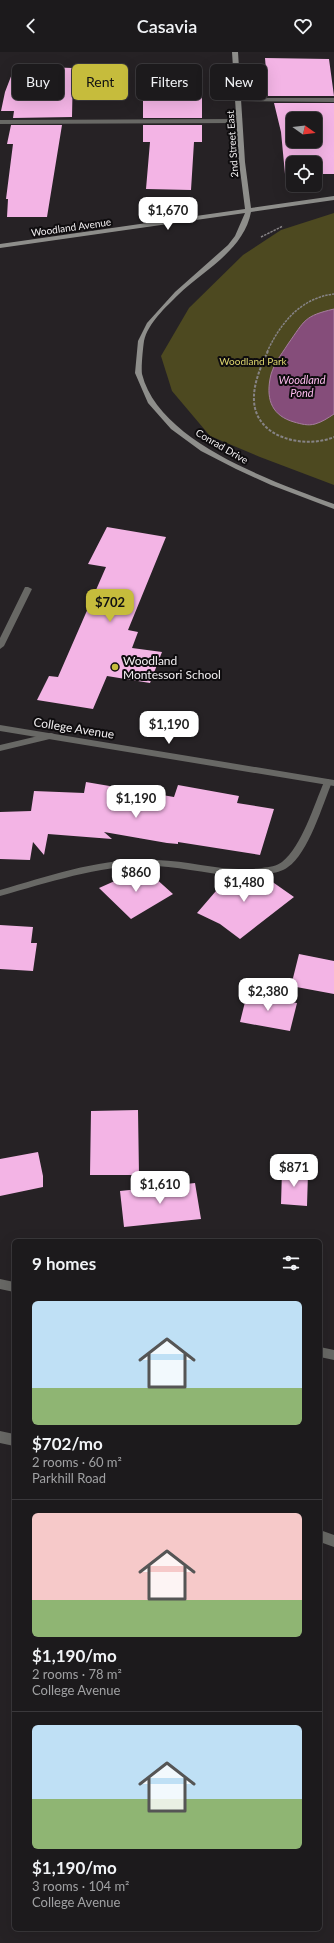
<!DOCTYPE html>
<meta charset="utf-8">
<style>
body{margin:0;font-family:Lato,sans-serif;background:#252325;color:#f1f3f6;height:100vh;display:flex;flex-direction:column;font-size:15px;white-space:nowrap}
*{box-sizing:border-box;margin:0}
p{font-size:13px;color:#a0a1a3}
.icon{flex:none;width:22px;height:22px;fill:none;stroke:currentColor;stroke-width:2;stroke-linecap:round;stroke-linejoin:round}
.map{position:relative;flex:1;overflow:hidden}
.sheet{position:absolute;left:12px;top:1187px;width:310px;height:692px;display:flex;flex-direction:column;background:#1c1a1c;border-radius:6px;box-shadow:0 4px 16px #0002,0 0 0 1px #3a383b}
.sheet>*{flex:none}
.hud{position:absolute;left:12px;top:12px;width:310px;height:36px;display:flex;gap:8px}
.needle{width:26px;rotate:104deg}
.controls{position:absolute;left:286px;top:60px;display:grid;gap:8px}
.controls a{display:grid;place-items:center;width:36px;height:36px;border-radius:6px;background:#1c1a1c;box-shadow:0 4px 16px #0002,0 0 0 1px #3a383b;font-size:20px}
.price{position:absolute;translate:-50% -34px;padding:0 9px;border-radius:8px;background:#fff;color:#222;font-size:13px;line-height:26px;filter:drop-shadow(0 1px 2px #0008)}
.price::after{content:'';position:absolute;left:50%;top:24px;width:12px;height:9px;margin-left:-6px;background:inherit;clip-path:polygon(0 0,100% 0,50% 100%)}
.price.on{background:#c6bc3c;color:#111}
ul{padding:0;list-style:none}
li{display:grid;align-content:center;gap:8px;height:212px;padding:0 20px}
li+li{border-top:1px solid #3a383b}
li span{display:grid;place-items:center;height:124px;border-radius:6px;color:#555}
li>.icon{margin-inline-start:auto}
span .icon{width:72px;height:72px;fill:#fffc;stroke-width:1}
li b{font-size:17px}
h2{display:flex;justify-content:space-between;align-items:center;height:48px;padding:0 20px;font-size:17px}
.pill{padding:0 14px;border-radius:6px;background:#1c1a1c;box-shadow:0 4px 16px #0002,0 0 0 1px #3a383b;font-size:14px;line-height:36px}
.pill.on{background:#c6bc3c;color:#111}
header{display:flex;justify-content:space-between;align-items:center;height:52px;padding:0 20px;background:#1c1a1c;font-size:18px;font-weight:600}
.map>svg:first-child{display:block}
.green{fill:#4d4920}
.water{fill:#854d7a;stroke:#a67e9e}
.building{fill:#f3b4e5;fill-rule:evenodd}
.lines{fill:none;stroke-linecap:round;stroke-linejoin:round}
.path-far1{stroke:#868385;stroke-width:1.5;stroke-dasharray:2.5 1;stroke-linecap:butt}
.path{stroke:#868385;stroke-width:2;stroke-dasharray:3 1.5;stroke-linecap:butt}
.lane{fill:#686865;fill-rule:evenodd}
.street{fill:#686865;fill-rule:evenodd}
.secondary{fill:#8e8e8b;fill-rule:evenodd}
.poi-dot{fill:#c6bc3c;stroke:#0e0c0e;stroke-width:1.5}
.labels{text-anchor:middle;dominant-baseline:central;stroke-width:4;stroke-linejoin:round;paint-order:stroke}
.far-street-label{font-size:10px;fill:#f2eff1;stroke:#0e0c0e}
.far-park-label{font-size:10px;fill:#dfd76f;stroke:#0e0c0e}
.far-water-label{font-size:11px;font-style:italic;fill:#ffbcf0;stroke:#0e0c0e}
.poi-label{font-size:12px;fill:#f2eff1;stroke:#0e0c0e;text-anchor:start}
.street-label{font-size:12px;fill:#f2eff1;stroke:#0e0c0e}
</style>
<header><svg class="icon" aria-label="back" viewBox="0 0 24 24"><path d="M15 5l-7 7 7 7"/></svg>Casavia<svg class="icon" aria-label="heart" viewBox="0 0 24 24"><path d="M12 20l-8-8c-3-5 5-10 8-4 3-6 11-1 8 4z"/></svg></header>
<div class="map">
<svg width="334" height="1891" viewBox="0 0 334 1891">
<rect width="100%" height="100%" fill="#262225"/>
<path class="green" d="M334,161V433L260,405L210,384L172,339L161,304L189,256L243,203L281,178Z"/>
<path class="water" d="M334,257V362C328,366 322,370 315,372C308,374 301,372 294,370C273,364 266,349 270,327C272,314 281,303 288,292C305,268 304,264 334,257Z"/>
<path class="building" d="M265,6L329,7L334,44H268Z
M147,13L202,15V66H143V34Z
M15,14L73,16L72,65L13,66L14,59H1L5,40Z
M274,51H334V122H315V111H293V122H285L281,80ZM293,67H315V89H293Z
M11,73H62L47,165H7L8,147H6L13,92H7Z
M143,73H202V90H194L191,138L146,137L150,90H143Z
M107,475L166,485L128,578L138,580L132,596L162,600L150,631L107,624L93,657L37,648L49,624L58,625L106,515L88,512Z
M86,730L174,745L178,733L239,744L237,751L274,757L260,803L178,790V792L167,791L104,780L112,787L48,782L44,803L33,790L30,808L0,807V760L31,759L34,739L84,741Z
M144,816L173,842L131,867L99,836Z
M264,824L294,845L240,887L220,872L197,861L228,825Z
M0,873L33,875L31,891H37L33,919L0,917Z
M299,902L334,909V942L291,934Z
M247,942L297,951L290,979L240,970Z
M138,1058L139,1123H90L91,1059Z
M38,1100L43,1124V1135L0,1144V1107Z
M282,1119L308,1121L307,1154L281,1152Z
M195,1131L201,1167L124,1175L120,1139Z"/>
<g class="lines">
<path class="path-far1" d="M261,185L283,174
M267,300C281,270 301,246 334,242"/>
<path class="path" d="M268,299C261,314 253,332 254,349C256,387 306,397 334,385"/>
<path class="lane" d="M238,46H334V50L236,49V47Z
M0,68L239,67L242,69L239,71L0,72Z
M51,681L54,682L55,684L54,686L0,699V693Z
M328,727L332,730C323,752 308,802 288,815C283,819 274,821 268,822C230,829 195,816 157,814C103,812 51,830 0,844V838C51,823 103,805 157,808C193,809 226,821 262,816C269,815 277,814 282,810C302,794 314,753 324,730Z
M0,1379L14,1382V1394L0,1391Z
M320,1478L334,1483V1495L320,1490Z"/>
<path class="street" d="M25,535H28L32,537L4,594L0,597V586Z
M0,673L334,728V734L0,679Z
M0,1227L14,1230V1240L0,1237Z
M320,1295L334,1298V1308L320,1305Z"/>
<path class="secondary" d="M232,0H238L245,110L251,156L334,144V148L251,160C244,198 204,218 178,243C166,255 148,271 144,289C143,296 141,316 142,322C159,391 275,430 334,452V457L271,433L236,417L201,399L171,377L148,351L135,321L138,289L147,271L175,240L228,193L235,184L245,161L0,196V192L245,157L239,110Z"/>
</g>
<circle class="poi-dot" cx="115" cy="615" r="4"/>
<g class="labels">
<g class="far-street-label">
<text transform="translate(232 92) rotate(-94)">2nd Street East</text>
<text transform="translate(71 175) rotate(-8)">Woodland Avenue</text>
<text transform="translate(222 394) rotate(30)">Conrad Drive</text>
</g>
<g class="far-park-label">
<text x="253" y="309">Woodland Park</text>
</g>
<g class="far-water-label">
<text x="302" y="327">Woodland<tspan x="302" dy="13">Pond</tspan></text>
</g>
<g class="poi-label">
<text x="123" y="608">Woodland<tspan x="123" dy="14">Montessori School</tspan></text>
</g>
<g class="street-label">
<text transform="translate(74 676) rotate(9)">College Avenue</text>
</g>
</g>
</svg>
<div class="controls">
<a><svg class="needle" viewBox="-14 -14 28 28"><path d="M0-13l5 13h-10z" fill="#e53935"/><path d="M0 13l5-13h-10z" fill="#a0a1a3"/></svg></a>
<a><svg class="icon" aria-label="locate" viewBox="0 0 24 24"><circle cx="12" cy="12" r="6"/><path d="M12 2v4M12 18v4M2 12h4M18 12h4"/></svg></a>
</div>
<b class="price" style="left:168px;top:179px">$1,670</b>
<b class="price on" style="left:110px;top:571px">$702</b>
<b class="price" style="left:169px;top:693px">$1,190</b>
<b class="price" style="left:136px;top:767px">$1,190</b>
<b class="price" style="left:136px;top:841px">$860</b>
<b class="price" style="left:244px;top:851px">$1,480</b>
<b class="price" style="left:268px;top:960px">$2,380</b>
<b class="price" style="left:294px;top:1136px">$871</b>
<b class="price" style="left:160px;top:1153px">$1,610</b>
<div class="hud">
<a class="pill">Buy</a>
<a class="pill on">Rent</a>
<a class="pill">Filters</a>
<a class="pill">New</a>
</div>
<section class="sheet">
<h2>9 homes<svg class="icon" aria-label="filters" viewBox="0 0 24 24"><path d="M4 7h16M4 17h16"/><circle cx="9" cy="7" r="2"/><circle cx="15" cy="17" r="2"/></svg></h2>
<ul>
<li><span style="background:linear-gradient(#bfe0f5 70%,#8fb573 0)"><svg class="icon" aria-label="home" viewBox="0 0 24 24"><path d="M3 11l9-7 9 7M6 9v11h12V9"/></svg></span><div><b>$702/mo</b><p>2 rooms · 60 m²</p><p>Parkhill Road</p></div></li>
<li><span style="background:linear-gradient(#f6c9c9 70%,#8fb573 0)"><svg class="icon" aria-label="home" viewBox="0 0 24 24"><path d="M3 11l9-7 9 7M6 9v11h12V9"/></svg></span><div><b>$1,190/mo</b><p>2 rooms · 78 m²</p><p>College Avenue</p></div></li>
<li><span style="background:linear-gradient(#bfe0f5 60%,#8fb573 0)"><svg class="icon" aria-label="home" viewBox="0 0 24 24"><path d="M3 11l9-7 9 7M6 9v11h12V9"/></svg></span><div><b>$1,190/mo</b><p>3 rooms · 104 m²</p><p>College Avenue</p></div></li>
</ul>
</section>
</div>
